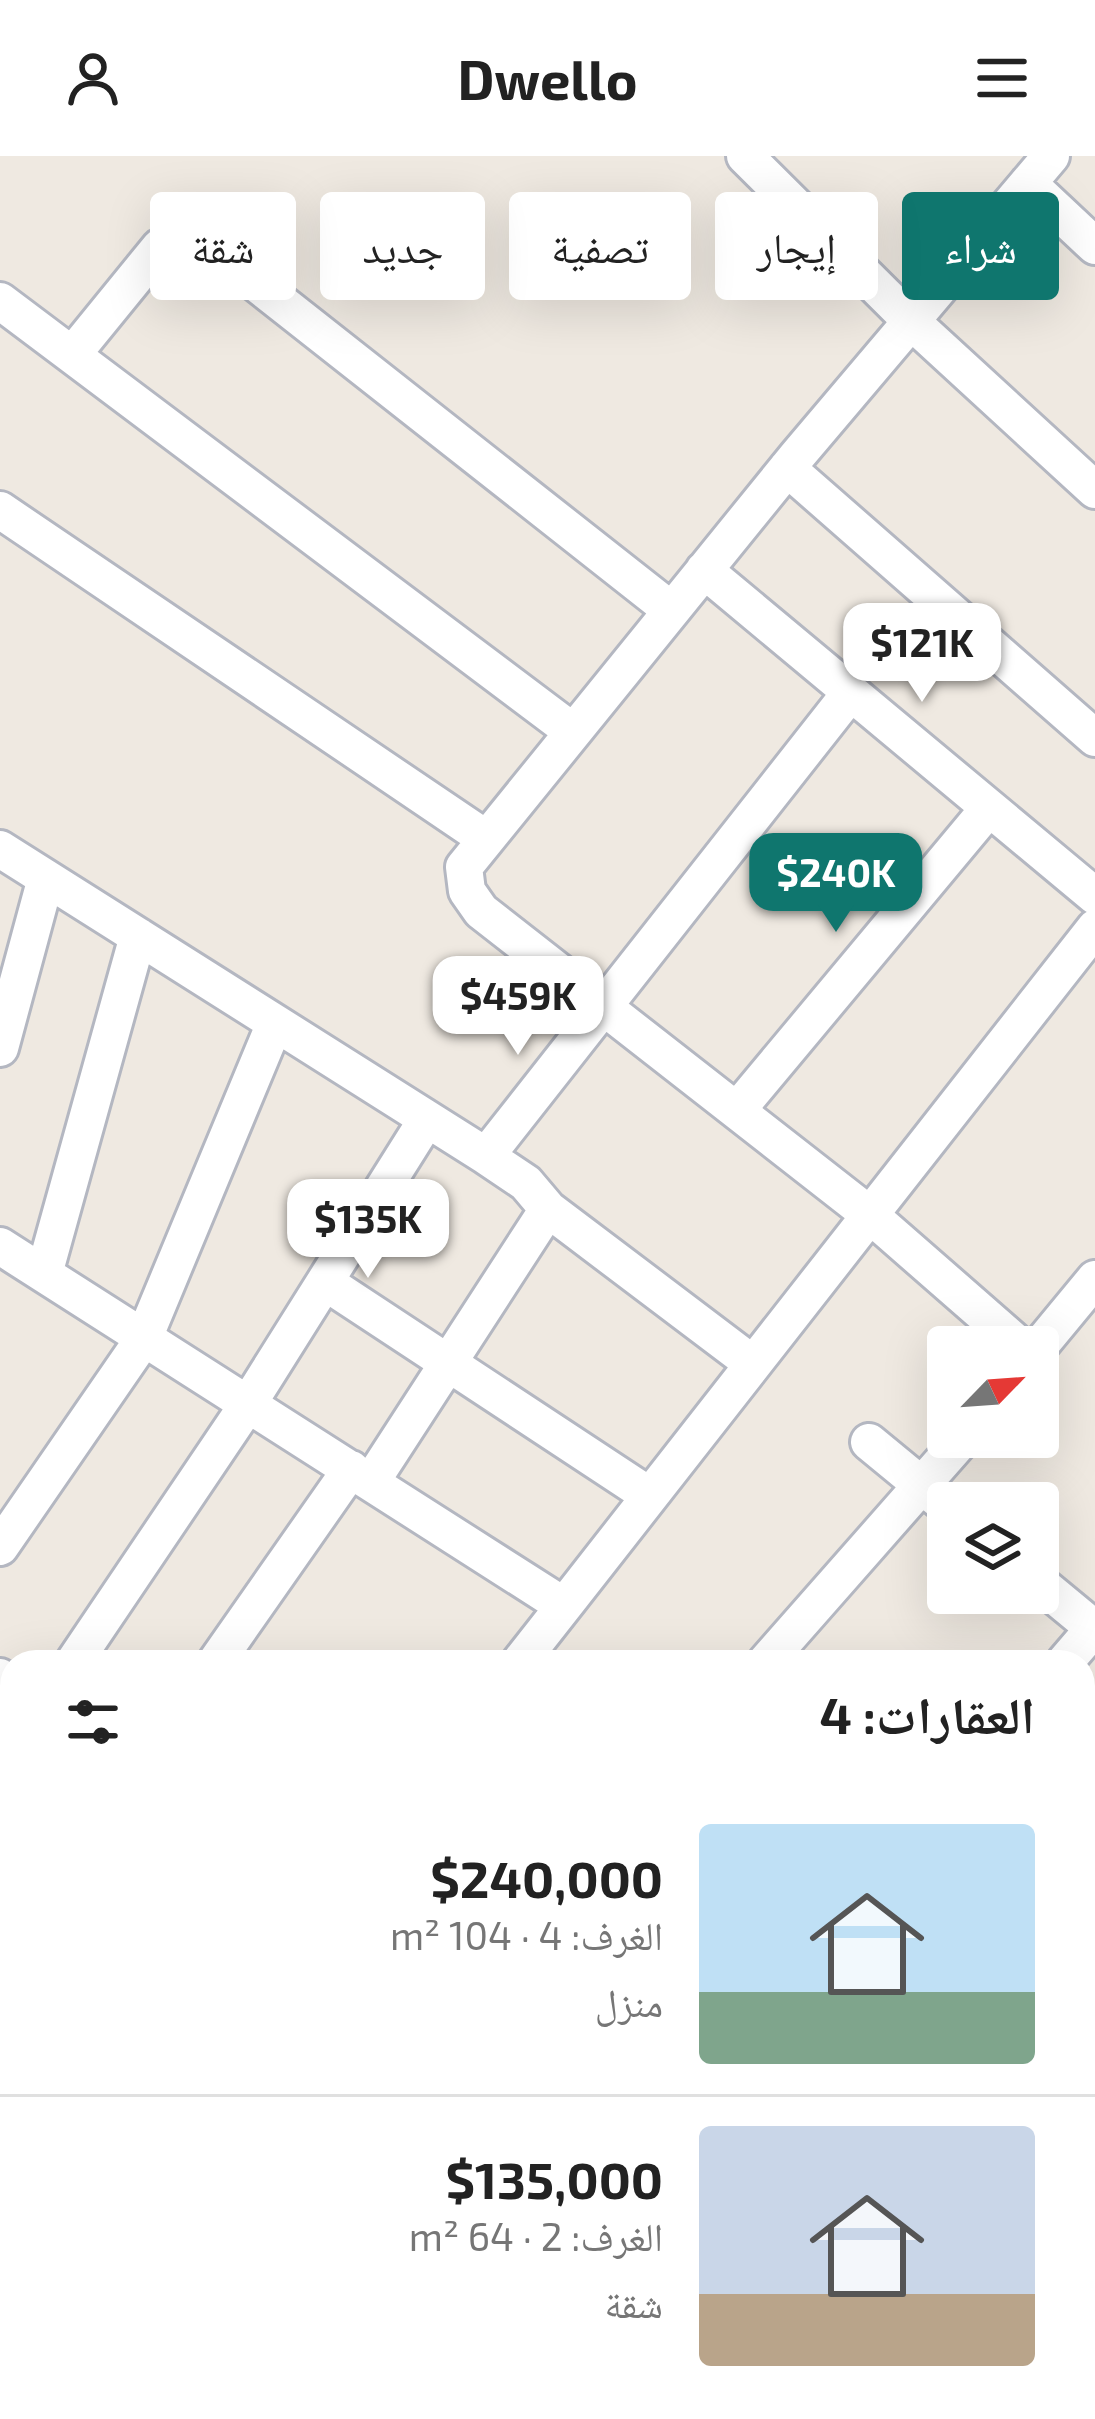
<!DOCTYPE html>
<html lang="ar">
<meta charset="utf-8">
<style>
body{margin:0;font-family:"Exo 2","Noto Naskh Arabic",sans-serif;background:#f2f2f2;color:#222;direction:rtl;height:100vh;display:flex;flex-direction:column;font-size:45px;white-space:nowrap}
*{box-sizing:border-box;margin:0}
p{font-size:39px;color:#767676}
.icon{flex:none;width:66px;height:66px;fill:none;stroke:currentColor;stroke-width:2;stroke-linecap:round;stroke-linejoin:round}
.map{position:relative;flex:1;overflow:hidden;direction:ltr}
.drawer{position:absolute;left:0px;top:1494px;width:1095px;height:771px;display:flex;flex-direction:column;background:#fff;border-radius:36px 36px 0 0;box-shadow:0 12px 48px #0002;direction:rtl}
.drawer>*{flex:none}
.hud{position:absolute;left:36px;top:36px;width:1023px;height:108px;direction:rtl;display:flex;gap:24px}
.needle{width:78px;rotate:65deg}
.controls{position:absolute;left:927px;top:1170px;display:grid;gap:24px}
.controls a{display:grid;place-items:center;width:132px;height:132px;border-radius:12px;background:#fff;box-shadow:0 12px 48px #0002;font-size:60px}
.price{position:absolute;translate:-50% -102px;padding:0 27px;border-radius:24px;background:#fff;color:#222;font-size:39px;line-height:78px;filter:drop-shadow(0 3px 6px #0008)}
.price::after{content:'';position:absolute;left:50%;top:72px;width:36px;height:27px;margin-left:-18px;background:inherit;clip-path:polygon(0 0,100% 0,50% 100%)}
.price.current{background:#0f766e;color:#fff}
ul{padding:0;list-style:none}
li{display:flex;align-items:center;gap:36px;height:300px;padding:0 60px}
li+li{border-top:3px solid #e0e0e0}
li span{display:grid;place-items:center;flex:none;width:336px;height:240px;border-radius:12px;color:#555}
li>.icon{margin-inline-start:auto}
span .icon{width:144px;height:144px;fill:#fffc;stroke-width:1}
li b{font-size:51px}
h2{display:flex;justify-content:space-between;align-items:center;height:144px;padding:0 60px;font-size:51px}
.chip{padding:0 42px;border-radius:12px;background:#fff;box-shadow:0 12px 48px #0002;font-size:42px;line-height:108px}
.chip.current{background:#0f766e;color:#fff}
header{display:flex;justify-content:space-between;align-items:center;height:156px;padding:0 60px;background:#fff;font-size:54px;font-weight:700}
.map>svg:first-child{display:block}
.cemetery{fill:#c8d9b8}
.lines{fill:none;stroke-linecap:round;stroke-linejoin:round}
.street-casing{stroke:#b4b7c1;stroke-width:42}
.street{stroke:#fff;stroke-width:36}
</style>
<header><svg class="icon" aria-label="menu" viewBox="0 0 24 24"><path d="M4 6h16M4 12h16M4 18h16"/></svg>Dwello<svg class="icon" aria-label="person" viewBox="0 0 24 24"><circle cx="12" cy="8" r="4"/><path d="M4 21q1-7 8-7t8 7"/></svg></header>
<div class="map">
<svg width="1095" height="2263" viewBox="0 0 1095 2263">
<rect width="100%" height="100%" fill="#efe9e1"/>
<path class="cemetery" d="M0,1724L12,1737V2253H488L497,2263H0Z"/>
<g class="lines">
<defs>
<path id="street" d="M745,0L911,165L1095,334
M1028,27L1095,90
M0,145L572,575
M72,199L160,91L195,79L671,454
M787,312L1095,582
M0,354L485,682
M704,414L1095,740
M0,693L486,1000L526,1027L548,1053
M0,892L46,722
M738,953L989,652
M486,1000L851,536
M0,1090L564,1450L870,1059L481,755L467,735L464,711L797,300L1051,0
M44,1118L138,780
M325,1126L650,1340
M1021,1191L870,1059L1095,772
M1038,1192L1095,1123
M869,1286L948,1351
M371,1326L548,1053L753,1208
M0,1391L144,1182L275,867
M1038,1426L1095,1473
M74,1506L248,1248L427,963
M216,1506L351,1313
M520,1506L564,1450
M766,1506L964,1281
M1065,1506L1095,1471
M0,1521L12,1534
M0,1677L12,1690
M1083,1839L1095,1825
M0,2161L12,2150
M1083,2208L1095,2194
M535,2253L544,2263
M662,2253L671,2263
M726,2263L735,2253
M1037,2263L1045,2253"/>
</defs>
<use href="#street" class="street-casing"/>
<use href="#street" class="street"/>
</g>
</svg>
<div class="controls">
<a><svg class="needle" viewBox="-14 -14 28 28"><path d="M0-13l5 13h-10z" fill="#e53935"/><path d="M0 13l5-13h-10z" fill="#767676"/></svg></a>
<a><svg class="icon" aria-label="layers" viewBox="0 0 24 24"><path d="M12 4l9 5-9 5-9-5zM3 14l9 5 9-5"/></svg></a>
</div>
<b class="price" style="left:922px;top:549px">$121K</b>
<b class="price current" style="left:836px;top:779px">$240K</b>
<b class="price" style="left:518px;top:902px">$459K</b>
<b class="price" style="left:368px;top:1125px">$135K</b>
<div class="hud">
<a class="chip current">شراء</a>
<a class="chip">إيجار</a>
<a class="chip">تصفية</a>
<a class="chip">جديد</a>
<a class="chip">شقة</a>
</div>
<section class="drawer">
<h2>العقارات: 4<svg class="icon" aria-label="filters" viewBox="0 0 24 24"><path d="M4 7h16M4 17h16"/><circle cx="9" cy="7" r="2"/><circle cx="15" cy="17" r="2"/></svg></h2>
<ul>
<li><span style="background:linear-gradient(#bfe0f5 70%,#7fa58c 0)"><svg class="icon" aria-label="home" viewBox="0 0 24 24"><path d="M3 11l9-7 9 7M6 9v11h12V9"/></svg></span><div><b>$240,000</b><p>الغرف: 4 · 104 m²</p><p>منزل</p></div></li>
<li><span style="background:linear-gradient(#c9d6e8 70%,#b9a48a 0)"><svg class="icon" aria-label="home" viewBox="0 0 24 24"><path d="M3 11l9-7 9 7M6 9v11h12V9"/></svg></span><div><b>$135,000</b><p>الغرف: 2 · 64 m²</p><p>شقة</p></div></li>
</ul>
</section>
</div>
